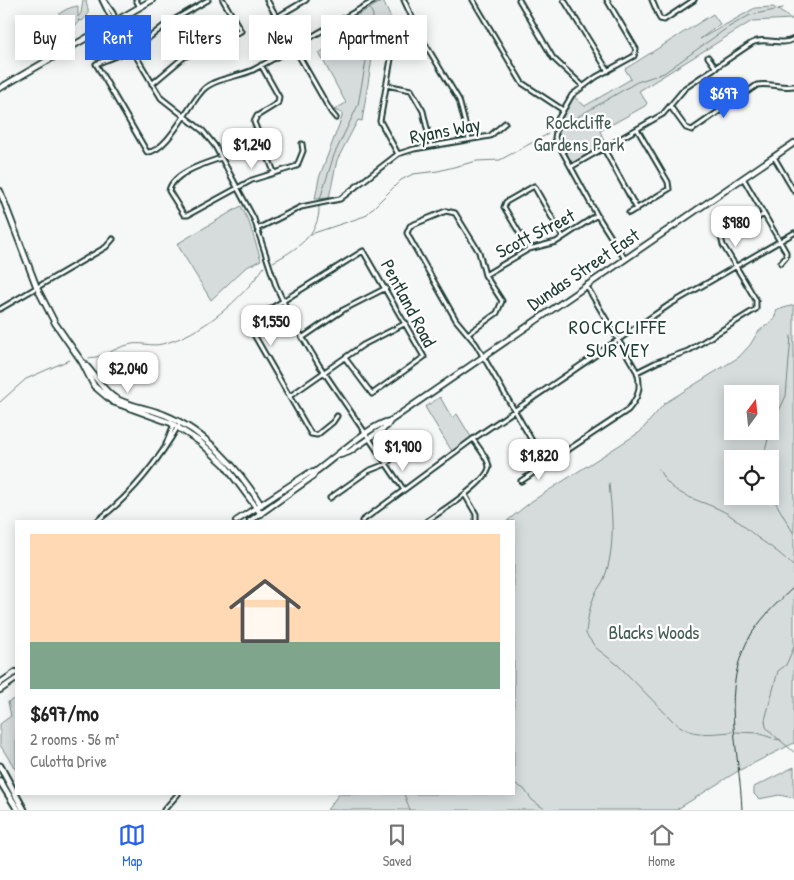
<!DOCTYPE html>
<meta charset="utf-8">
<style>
body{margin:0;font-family:"Patrick Hand",sans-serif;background:#f2f2f2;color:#222;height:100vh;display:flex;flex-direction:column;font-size:19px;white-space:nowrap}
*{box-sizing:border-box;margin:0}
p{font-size:16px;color:#767676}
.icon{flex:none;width:28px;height:28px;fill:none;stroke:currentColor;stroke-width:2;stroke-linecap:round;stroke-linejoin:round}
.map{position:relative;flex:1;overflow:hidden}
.details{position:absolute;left:15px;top:520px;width:500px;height:275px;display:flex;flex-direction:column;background:#fff;border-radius:0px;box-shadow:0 2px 12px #0003}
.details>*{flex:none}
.guide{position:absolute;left:15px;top:15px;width:500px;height:45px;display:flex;gap:10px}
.needle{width:32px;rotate:15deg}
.fabs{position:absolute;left:724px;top:385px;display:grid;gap:10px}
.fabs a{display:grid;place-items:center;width:55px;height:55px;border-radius:0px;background:#fff;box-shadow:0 2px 12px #0003;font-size:25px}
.price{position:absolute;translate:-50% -42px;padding:0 11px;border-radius:10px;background:#fff;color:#222;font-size:16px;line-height:32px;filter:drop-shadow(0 1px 2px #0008)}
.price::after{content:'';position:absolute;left:50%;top:30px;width:15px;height:11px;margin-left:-8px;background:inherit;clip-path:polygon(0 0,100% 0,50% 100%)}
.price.selected{background:#2563eb;color:#fff}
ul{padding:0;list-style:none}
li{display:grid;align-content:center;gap:10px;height:265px;padding:0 15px}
li span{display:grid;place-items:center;height:155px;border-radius:0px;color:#555}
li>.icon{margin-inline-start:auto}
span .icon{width:90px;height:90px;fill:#fffc;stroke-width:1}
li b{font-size:21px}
.pill{padding:0 18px;border-radius:0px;background:#fff;box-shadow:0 2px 12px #0003;font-size:18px;line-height:45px}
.pill.selected{background:#2563eb;color:#fff}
.tab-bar{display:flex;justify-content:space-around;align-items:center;height:70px;border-top:1px solid #e0e0e0;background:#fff;font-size:14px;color:#767676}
.tab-bar a{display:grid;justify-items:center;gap:2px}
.tab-bar .selected{color:#2563eb}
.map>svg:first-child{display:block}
.green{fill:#d6dcdb;stroke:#7a8c88;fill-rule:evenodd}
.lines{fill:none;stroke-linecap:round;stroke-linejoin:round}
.stream{stroke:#72857f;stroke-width:1}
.minor-casing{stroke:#1f3d34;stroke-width:7}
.major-casing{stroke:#1f3d34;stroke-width:8}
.highway-casing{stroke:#1f3d34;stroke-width:9}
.minor{stroke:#fff;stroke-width:3}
.major{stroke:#fff;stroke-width:4.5}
.highway{stroke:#fff;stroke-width:5}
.rail{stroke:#1f3d34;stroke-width:1}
.labels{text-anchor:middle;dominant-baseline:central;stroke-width:4.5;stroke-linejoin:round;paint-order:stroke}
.park-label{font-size:19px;fill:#445d55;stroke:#fff}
.street-label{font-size:19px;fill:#1f3d34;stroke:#fff}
.neighbourhood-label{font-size:20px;letter-spacing:1px;fill:#1f3d34;stroke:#fff}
</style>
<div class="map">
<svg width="794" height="810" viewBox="0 0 794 810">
<rect width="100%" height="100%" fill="#f6f7f7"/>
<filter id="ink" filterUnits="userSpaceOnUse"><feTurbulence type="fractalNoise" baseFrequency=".02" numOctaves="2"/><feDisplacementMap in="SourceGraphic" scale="10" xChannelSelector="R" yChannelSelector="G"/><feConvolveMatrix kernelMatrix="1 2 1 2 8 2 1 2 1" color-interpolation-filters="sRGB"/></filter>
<g filter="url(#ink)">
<path class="green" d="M83,0H86C87,9 92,14 82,21L78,20L79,23L60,32L54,22C56,13 69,7 78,6V17L81,13Z
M383,1L402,42L389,50L374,46L362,121L358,120L337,160L329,198L315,199L319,178L342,117V113L334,110L346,103L319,53L359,30L352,18Z
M773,7L792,19L752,21L639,91L647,103L645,106L600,131L605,143L572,163C553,128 556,130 574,97L585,106L631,79L625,69L713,14L720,24L700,39L755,8Z
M241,206L249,222L261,260L245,268L211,300L177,244Z
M794,305V743L738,771L676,810H327L339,794H514V521H507L532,501L640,432L665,403L739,357L750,345L758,332L774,319L777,310ZM732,394H770V431H732ZM732,459H770V496H732Z
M440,397L452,418L457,414L471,437L453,453L425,407Z
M16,698V770L0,745V724L11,716L8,702Z
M794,767V798L779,795L759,799L754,794V787Z"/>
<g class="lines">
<path class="stream" d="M366,1V0
M778,9L783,8
M562,126L637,82L664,73L727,28L750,15L775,10
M320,199L334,155L358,105L372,28L373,15L369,7
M311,234L365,216L401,180L413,174L438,171L477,161L500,160L548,134
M273,262C295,250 320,235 319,207
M89,358C109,356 111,349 128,345C139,341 151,347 162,344C201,335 242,299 264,267
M0,402L26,379L69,360
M770,430L786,396L791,336
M763,459L770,431
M659,469C671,499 704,499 728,514C739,521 748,530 758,538C771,547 783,555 794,567
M609,483C612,515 616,547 604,579C602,584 598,588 596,592C590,605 587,620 586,634L596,648L618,665L673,721
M770,493L794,534
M676,723C693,738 712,733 732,732
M736,732L758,733L772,738
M773,735L766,727L765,720L778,671L786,665L794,647
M775,736L794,752
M775,739L781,740
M514,783L524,789L532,800L546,810
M404,794L410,810
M0,808L1,810"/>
<defs>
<path id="minor" d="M102,0L110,16L115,21
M104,0L113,13L118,26L161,98L203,131L215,146L254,219L276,286L292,320L319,365L404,490
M136,0L140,7
M208,0L165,25L136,48L96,64L147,152C167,153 190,102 204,89C216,78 239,77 253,70C295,48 335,22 376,0
M267,0L331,112L336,118
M404,0L421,37L459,100L469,139
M473,0L522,83L563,110
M519,0L553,58L583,86
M564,0L608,71
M607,0L636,49L634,56L596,77L572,95L558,119L555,138L597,215L625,259
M652,0L660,19L664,20L694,0
M277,17L306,0
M708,57L716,68
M261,65L279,97L278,103L257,116L254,122L274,172
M152,84L184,57L241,31L223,0
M386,85L411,90L423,111L431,146
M670,106L686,128L692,130L757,85C770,83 781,88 794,86
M604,149L637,209
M398,154L380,121L391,59L396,51L421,37
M774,157L794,191
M221,158C206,163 172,173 169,191L184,215H188L252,180L297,166L303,151L302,144
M571,167L663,114L685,88L752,43C765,36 780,47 794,39
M743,178L786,252V257L781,263
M629,213L669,189L668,182L637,129
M751,222L764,214
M257,229L301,207L340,199L398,154L414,149L490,136L505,123
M529,249L504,207L506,202L534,186L563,237
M485,275L529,249L556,242L597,215
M0,309L106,247L113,239
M468,334L497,313L502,301L485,275L479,252L455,213L446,211L410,226L407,233L410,239L456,320L476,344L546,465
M302,338L343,310L386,288
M637,372L657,362L688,351L756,309V300L723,245L721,237
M290,396L363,345L406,323
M337,416L333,422L317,435L311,434L253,333L270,309L363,251L424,357L372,394L345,358
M166,444L174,424
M521,481L628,410C638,398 642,388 637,372L586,285
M465,495L476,514V521
M330,498L368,471L386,464L409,443
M97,521C132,495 159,460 180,423
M362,521L473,439L669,305L794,233
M427,521C440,512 488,482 489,467C489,459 477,446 473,439
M164,810L178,794"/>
<path id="major" d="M0,88L152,0
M0,191L37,288L55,323L82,362L94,386L113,402L171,423L200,442L224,464L261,514
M82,362C89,365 101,390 115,398C130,407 149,408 165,415C205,431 239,469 261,505
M340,455L349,452L387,426L390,421
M236,521L309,473L315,472C335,458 369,425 390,421L794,143
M250,521L312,477L315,472
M0,683L16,672
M0,690L16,679"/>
<path id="highway" d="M0,766L24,810
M0,781L18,810"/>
</defs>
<use href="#minor" class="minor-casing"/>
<use href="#major" class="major-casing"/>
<use href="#highway" class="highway-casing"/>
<use href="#minor" class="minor"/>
<use href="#major" class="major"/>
<use href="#highway" class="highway"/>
<path class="rail" d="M742,810C740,751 718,687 752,633C764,615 779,601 794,587"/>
</g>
</g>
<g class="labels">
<g class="park-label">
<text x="579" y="122">Rockcliffe<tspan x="579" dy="22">Gardens Park</tspan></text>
<text x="654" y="632">Blacks Woods</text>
</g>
<g class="street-label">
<text transform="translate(445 130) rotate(-11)">Ryans Way</text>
<text transform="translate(535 233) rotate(-27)">Scott Street</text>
<text transform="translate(583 269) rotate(-34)">Dundas Street East</text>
<text transform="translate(409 303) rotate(62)">Pentland Road</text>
</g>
<g class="neighbourhood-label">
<text x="618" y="326">ROCKCLIFFE<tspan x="618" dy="23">SURVEY</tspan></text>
</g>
</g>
</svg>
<div class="fabs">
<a><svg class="needle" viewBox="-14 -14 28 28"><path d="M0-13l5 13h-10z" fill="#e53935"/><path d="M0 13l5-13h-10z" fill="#767676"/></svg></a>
<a><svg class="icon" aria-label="locate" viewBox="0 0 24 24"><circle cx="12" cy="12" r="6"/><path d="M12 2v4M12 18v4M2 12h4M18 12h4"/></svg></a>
</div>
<b class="price selected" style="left:724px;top:119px">$697</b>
<b class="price" style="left:252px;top:170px">$1,240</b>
<b class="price" style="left:736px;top:248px">$980</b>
<b class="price" style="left:271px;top:347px">$1,550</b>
<b class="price" style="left:128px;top:394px">$2,040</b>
<b class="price" style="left:403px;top:472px">$1,900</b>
<b class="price" style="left:539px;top:481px">$1,820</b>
<div class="guide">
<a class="pill">Buy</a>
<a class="pill selected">Rent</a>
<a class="pill">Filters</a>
<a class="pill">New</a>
<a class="pill">Apartment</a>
</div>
<section class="details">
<ul>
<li><span style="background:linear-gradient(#ffd9b3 70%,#7fa58c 0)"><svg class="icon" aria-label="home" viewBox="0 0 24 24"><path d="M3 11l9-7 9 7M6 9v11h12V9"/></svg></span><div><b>$697/mo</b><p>2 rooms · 56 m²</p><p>Culotta Drive</p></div></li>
</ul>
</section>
</div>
<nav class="tab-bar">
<a class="selected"><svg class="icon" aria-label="map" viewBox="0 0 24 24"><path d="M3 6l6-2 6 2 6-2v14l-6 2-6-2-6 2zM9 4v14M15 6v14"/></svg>Map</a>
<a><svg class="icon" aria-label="saved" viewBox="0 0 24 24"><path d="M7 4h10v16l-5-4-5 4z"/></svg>Saved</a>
<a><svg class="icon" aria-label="home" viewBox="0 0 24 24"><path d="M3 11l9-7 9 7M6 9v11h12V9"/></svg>Home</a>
</nav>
